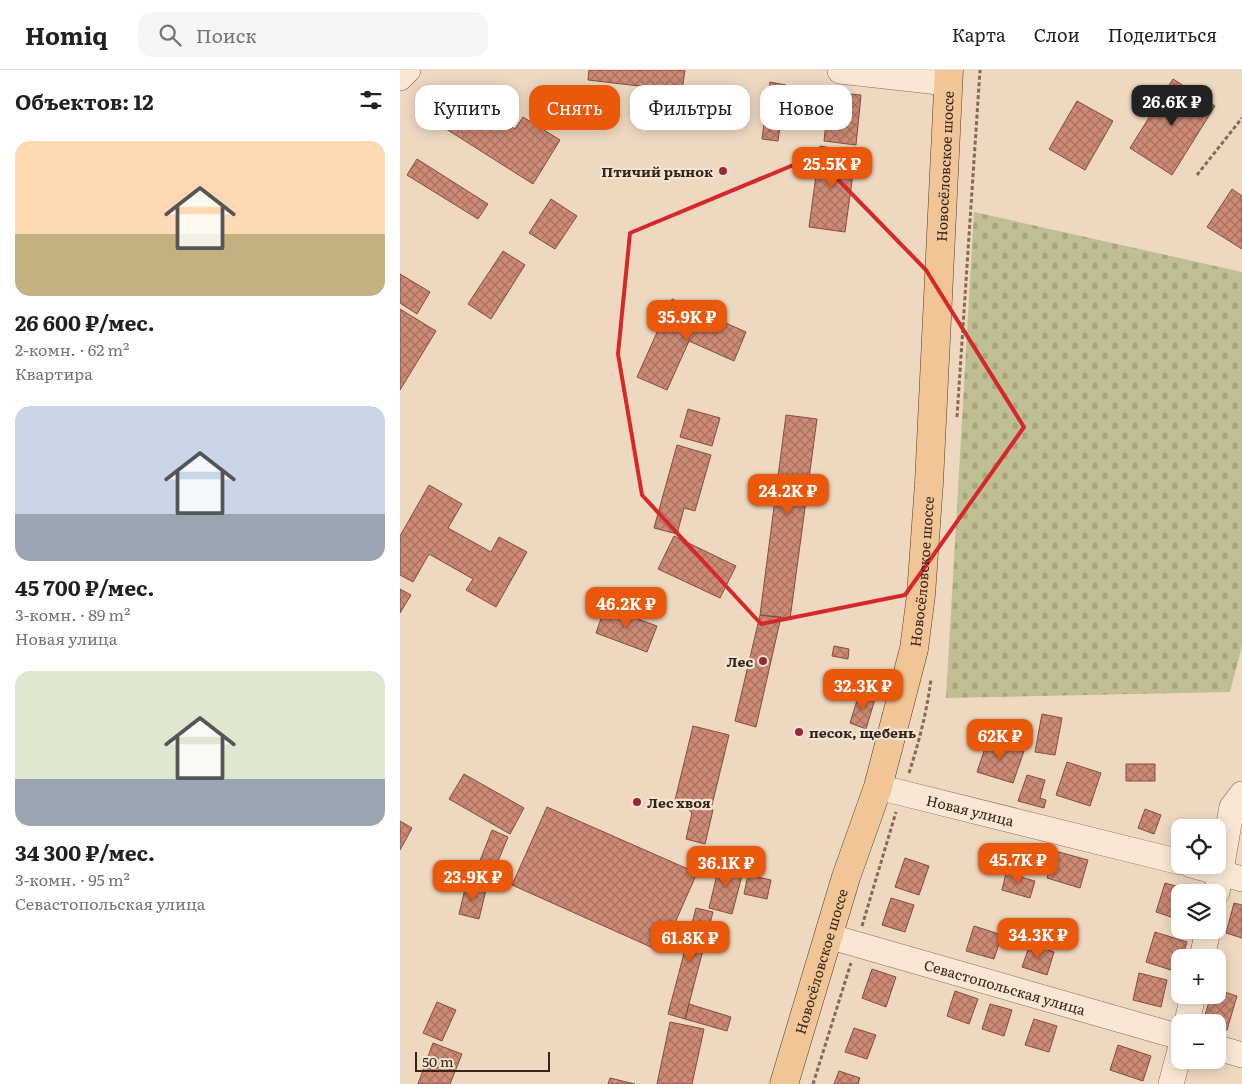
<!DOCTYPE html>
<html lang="ru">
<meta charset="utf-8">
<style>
body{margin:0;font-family:Literata,serif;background:#f6f6f6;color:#202124;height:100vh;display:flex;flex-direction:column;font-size:19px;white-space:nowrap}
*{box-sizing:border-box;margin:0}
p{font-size:16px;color:#757577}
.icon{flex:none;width:28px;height:28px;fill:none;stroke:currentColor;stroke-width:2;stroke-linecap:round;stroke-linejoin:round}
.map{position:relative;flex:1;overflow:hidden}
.details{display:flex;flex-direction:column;background:#fff;width:400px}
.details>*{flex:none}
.guide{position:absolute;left:15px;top:15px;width:475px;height:45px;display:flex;gap:10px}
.tools{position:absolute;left:771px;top:749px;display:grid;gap:10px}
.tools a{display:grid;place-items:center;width:55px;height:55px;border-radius:10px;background:#fff;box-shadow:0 2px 12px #0003;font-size:25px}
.scale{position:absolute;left:15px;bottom:12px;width:135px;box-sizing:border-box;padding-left:5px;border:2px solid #36241c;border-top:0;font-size:14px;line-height:18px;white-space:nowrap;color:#36241c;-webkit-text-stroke:4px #f5e4cf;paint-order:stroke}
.price{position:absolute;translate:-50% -42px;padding:0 11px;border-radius:10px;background:#ea580c;color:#fff;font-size:16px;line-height:32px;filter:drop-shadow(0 1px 2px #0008)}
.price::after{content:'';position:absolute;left:50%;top:30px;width:15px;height:11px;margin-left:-8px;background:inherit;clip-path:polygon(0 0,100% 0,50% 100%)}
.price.selected{background:#222;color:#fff}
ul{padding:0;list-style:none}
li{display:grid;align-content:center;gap:10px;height:265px;padding:0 15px}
li span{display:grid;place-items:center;height:155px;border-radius:15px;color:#555}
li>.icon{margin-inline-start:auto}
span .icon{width:90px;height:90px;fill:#fffc;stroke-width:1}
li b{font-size:21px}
h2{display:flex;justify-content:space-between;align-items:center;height:60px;padding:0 15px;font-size:21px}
.chip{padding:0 18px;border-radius:15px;background:#fff;box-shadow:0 2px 12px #0003;font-size:18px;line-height:45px}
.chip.selected{background:#ea580c;color:#fff}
header{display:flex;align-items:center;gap:30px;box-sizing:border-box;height:70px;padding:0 25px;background:#fff;border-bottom:1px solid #e0e0e0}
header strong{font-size:24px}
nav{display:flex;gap:28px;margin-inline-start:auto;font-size:18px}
.search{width:350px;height:45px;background:#f6f6f6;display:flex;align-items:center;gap:12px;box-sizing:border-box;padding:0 18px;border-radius:15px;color:#757577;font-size:19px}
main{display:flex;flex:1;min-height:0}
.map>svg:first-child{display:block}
.cemetery{fill:url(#cemetery-stones)}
.building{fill:url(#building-cross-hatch);stroke:#864d3d}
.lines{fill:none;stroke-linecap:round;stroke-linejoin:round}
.minor-casing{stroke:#876858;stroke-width:26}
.major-casing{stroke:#54382c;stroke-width:29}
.path{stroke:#876858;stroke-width:3;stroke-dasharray:4 2.5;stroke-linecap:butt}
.minor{stroke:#f9e7d3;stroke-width:25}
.major{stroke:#f2c596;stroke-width:28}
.marked{fill:none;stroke:#d62828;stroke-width:4;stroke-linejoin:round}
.poi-dot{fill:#96273c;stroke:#f5e4cf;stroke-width:2}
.labels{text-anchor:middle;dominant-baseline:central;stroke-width:4.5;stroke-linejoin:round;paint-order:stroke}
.street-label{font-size:14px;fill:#36241c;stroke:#f5e4cf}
.poi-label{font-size:14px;font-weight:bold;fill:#36241c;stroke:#f5e4cf;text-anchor:end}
</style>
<header>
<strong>Homiq</strong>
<div class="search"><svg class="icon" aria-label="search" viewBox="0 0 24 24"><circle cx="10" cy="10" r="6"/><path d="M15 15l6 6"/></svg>Поиск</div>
<nav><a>Карта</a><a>Слои</a><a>Поделиться</a></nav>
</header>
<main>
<section class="details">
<h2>Объектов: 12<svg class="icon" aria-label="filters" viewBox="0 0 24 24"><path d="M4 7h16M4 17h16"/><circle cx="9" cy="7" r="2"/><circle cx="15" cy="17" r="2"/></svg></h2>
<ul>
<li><span style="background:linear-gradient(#ffd9b3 60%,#c2b280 0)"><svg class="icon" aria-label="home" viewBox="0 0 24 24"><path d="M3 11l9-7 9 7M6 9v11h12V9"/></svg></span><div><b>26 600 ₽/мес.</b><p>2-комн. · 62 m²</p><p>Квартира</p></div></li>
<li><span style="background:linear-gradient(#c9d6e8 70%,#9aa5b1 0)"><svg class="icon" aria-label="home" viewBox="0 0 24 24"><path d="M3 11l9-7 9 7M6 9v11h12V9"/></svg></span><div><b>45 700 ₽/мес.</b><p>3-комн. · 89 m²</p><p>Новая улица</p></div></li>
<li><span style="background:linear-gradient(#dfe7d0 70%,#9aa5b1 0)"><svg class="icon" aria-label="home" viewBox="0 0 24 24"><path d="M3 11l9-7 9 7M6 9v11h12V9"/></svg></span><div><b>34 300 ₽/мес.</b><p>3-комн. · 95 m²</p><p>Севастопольская улица</p></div></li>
</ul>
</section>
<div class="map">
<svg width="842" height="1014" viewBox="0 0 842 1014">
<defs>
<pattern id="cemetery-stones" width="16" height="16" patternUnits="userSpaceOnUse" patternTransform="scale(1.25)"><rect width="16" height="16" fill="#c0be93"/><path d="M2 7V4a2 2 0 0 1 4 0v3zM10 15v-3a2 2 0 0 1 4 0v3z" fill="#a6a37e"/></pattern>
<pattern id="building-cross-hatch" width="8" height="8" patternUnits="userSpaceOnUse" patternTransform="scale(1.25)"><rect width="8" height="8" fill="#cd8a75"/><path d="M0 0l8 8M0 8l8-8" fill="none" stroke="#a7715f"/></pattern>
</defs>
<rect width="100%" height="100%" fill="#eed8c0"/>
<path class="cemetery" d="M574,142L842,202V576L830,622L546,628Z"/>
<path class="building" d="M189,0H285L282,21L188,10Z
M773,9L815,36L772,105L730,78Z
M370,12L386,15L378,71L362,69Z
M429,22L461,25L456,75L424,71Z
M62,26L115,59L123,47L160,70L133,114L43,57Z
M677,31L713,51L685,100L649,79Z
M420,76L456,82L445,162L409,157Z
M17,89L88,134L78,149L7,105Z
M832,119L842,126V179L807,157Z
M151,129L177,146L155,179L129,163Z
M103,181L125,195L91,249L68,234Z
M0,204L30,222L17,244L0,233Z
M272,229L346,262L334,291L289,271L267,320L237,307Z
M0,239L36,261L0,320Z
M288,339L320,348L312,376L280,367Z
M386,345L417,349L390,549L360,545Z
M277,375L311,385L295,441L284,438L277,464L254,458Z
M29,415L62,434L48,458L91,482L99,467L127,482L96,537L66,520L73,509L29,484L13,512L0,505V466Z
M274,466L336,496L320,528L258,499Z
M0,519L11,525L0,543Z
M205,537L257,556L247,582L196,563Z
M360,545L381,547L356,657L335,651Z
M434,576L449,579L448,589L432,586Z
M459,624L475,629L466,659L450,653Z
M642,644L662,648L655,685L635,682Z
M293,656L329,665L311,739L275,730Z
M588,669L624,681L613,713L577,702Z
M667,692L701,703L690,736L656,725Z
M726,694H755V711H726Z
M64,704L124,738L110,764L49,729Z
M627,705L645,710L640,728L646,730L644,738L618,731Z
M279,731L313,740L305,774L286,769L292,743Z
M147,737L297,803L262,882L112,815Z
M745,739L761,745L754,764L738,758Z
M0,751L12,758L0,780Z
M92,760L108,767L91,808L76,801Z
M655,781L688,790L680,818L647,808Z
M293,785L303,789L297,803L287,799Z
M505,788L529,796L519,825L495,817Z
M320,792L344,798L332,844L309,838Z
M606,803L635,811L630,828L602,820Z
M348,805L371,810L367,829L344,824Z
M765,813L794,821L793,822H780V850L756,842Z
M66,815L86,820L79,849L59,844Z
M491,828L514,835L505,862L482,855Z
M834,833L842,835V868L826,863Z
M296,838L313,842L285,949L268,944Z
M574,856L602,865L594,889L566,881Z
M755,862L787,872L782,888H780L777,902L746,892Z
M630,874L654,882L647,905L622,897Z
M472,899L496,907L486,937L462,928Z
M739,903L767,910L761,937L733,930Z
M818,920L837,926L827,960L818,957V952H803L811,925H818Z
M555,921L578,929L569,954L547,946Z
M37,932L56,940L42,971L23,963Z
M289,934L331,947L327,961L285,949Z
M590,934L612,940L604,966L582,959Z
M634,949L657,956L649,982L625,975Z
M270,952L304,959L292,1014H257Z
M454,958L476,965L467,989L445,982Z
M33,973L62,984L50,1014H18Z
M718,975L751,986L743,1011L710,1000Z
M439,1001L460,1008L458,1014H434Z
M210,1008L235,1014H208Z"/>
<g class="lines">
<defs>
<g id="minor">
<path d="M440,1L548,13"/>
<path d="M0,8L8,0"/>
<path id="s1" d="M478,717L780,792"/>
<path d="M791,795L842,809"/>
<path d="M817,822L832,737L842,724"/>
<path id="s2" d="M428,866L780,967"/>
<path d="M802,888L808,860"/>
<path d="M787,952L793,925"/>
<path d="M818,978L842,985"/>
<path d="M771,1014L780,980"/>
</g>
<g id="major">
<path id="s3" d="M384,1014L446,807L478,717L514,579L521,525L529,413L549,0"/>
</g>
</defs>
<use href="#minor" class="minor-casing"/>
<use href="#major" class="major-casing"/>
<path class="path" d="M797,105L842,48
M557,347L580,0
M509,703C519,672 527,641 531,609
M462,856L496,742
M413,1014L451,893"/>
<use href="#minor" class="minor"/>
<use href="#major" class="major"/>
</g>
<path class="marked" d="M415,86L526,200L624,357L505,525L361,554L242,425L218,284L230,163Z"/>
<g class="poi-dot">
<circle cx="323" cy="101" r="5"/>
<circle cx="363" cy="591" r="5"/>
<circle cx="399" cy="662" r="5"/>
<circle cx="237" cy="732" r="5"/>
</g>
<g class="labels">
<g class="street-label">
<text stroke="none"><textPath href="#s3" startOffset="938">Новосёловское шоссе</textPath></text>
<text stroke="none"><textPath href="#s3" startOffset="532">Новосёловское шоссе</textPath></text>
<text stroke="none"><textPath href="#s1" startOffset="95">Новая улица</textPath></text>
<text stroke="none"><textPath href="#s3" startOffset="128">Новосёловское шоссе</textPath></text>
<text stroke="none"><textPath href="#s2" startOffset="184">Севастопольская улица</textPath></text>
</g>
<g class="poi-label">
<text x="313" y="101">Птичий рынок</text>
<text x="353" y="591">Лес</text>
<text x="409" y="662" text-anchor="start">песок, щебень</text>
<text x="247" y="732" text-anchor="start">Лес хвоя</text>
</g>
</g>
</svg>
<div class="tools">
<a><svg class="icon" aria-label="locate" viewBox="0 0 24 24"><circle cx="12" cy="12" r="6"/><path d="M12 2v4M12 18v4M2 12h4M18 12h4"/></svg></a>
<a><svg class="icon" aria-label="layers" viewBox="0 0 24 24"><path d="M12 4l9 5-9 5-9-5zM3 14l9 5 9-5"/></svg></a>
<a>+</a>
<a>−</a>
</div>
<div class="scale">50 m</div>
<b class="price selected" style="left:772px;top:57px">26.6K ₽</b>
<b class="price" style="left:432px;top:119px">25.5K ₽</b>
<b class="price" style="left:287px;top:272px">35.9K ₽</b>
<b class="price" style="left:388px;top:446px">24.2K ₽</b>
<b class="price" style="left:226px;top:559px">46.2K ₽</b>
<b class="price" style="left:463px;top:641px">32.3K ₽</b>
<b class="price" style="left:600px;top:691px">62K ₽</b>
<b class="price" style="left:618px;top:815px">45.7K ₽</b>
<b class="price" style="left:326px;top:818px">36.1K ₽</b>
<b class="price" style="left:73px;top:832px">23.9K ₽</b>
<b class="price" style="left:638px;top:890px">34.3K ₽</b>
<b class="price" style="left:290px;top:893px">61.8K ₽</b>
<div class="guide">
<a class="chip">Купить</a>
<a class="chip selected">Снять</a>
<a class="chip">Фильтры</a>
<a class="chip">Новое</a>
</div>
</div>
</main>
